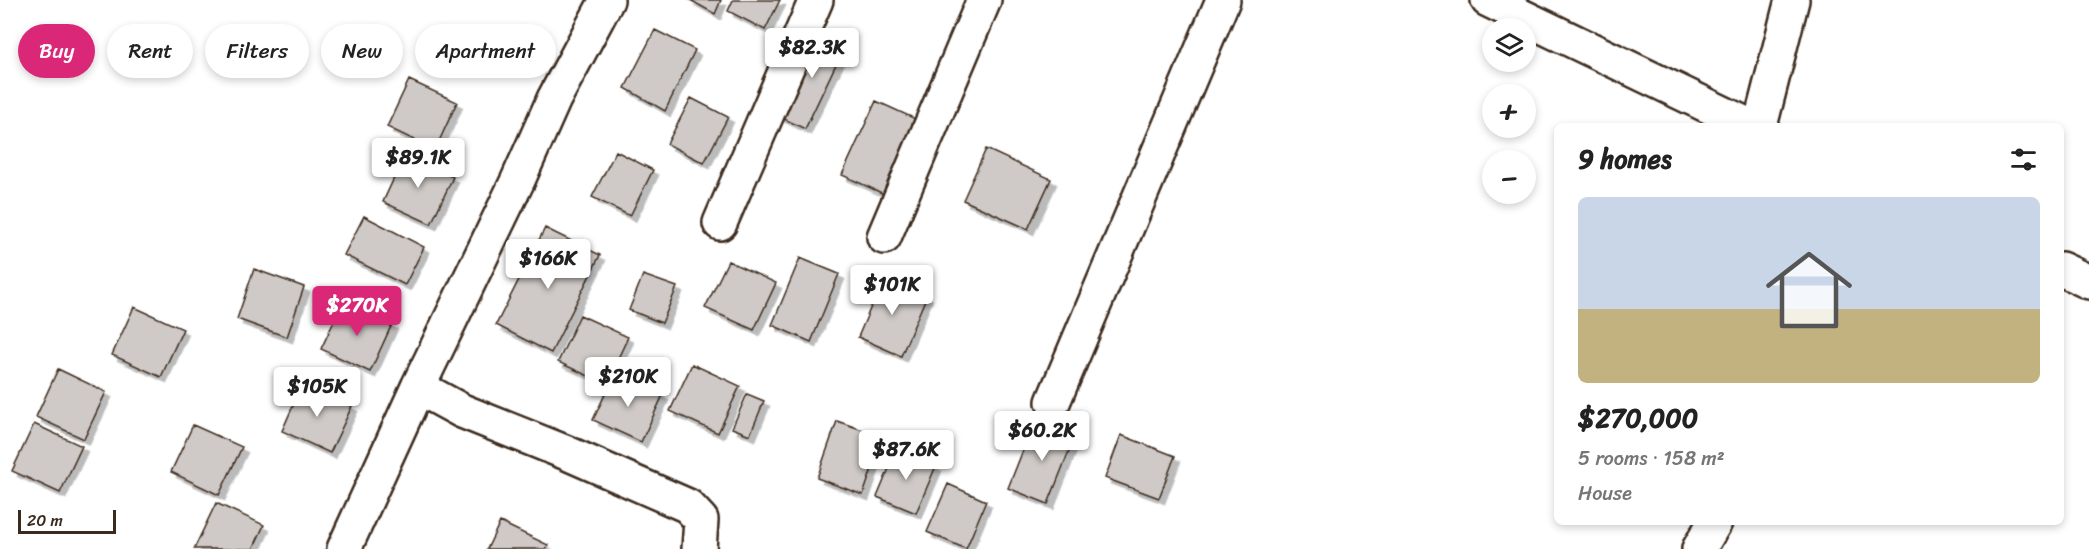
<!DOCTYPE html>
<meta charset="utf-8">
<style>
body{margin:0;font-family:Sriracha,sans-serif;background:#f2f2f2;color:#222;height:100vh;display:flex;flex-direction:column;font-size:22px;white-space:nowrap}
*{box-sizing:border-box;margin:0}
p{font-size:20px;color:#767676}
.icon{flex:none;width:33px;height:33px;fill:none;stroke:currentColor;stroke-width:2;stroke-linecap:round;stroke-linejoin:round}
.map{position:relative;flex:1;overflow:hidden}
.sheet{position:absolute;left:1554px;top:123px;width:510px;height:402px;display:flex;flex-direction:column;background:#fff;border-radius:9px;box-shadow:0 3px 9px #0003}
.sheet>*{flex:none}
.guide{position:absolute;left:18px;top:24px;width:570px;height:54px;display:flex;gap:12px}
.fabs{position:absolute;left:1482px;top:18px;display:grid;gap:12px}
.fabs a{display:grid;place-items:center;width:54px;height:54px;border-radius:50%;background:#fff;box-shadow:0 3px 9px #0003;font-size:30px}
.scale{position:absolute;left:18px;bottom:15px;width:98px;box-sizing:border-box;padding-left:6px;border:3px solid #3b2a1e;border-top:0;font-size:16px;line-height:21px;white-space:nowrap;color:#3b2a1e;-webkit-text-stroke:4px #fff;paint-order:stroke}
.price{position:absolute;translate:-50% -51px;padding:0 14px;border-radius:6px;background:#fff;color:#222;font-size:20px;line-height:39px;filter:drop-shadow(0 2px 3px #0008)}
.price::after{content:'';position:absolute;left:50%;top:36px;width:18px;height:14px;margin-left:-9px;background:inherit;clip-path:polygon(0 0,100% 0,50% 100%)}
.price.selected{background:#db2777;color:#fff}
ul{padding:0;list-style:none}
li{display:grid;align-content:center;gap:12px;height:318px;padding:0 24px}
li+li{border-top:2px solid #e0e0e0}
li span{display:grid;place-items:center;height:186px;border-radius:9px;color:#555}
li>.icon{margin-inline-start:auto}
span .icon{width:108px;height:108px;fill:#fffc;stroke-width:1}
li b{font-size:26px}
h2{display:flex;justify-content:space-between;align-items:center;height:72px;padding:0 24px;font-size:26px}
.pill{padding:0 21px;border-radius:27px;background:#fff;box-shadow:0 3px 9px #0003;font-size:21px;line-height:54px}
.pill.selected{background:#db2777;color:#fff}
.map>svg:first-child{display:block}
.building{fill:#cfcac7;stroke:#3b2a1e;stroke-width:1.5;filter:url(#shadow)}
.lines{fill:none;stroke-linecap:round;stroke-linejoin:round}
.minor-casing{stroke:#3b2a1e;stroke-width:38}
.major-casing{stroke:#3b2a1e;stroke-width:38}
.minor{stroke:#fff;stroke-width:33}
.major{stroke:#fff;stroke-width:33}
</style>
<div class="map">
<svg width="2089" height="549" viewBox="0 0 2089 549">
<defs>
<filter id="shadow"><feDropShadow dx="5.5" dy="5.5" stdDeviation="0" flood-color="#0004"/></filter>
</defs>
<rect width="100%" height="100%" fill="#fff"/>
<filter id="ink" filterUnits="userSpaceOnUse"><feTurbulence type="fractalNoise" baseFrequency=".0167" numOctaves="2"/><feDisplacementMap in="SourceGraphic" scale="12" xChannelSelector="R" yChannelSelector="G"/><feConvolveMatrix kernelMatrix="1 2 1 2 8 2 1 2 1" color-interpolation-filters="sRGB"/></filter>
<g filter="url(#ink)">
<path class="building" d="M690,0H721L715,14Z
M733,0H780L765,30L728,11Z
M820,29L847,41L805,129L778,116Z
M655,30L695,50L665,111L625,88Z
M409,80L457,102L435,150L387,127Z
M691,98L728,117L704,163L667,144Z
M876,101L918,120L884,194L842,175Z
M986,149L1051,179L1028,229L963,200Z
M616,151L653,170L630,216L592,197Z
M405,154L453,177L431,224L383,202Z
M364,216L424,247L405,285L344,255Z
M545,228L600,255L551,353L496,325Z
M800,258L839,274L811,342L772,325Z
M728,261L776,283L754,330L705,308Z
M254,269L304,287L287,337L237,319Z
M643,275L677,287L662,323L629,310Z
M884,276L927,295L901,356L858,337Z
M343,302L392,324L370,372L321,349Z
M134,307L183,329L161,377L112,355Z
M580,315L628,337L606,384L558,362Z
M692,364L740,386L718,433L670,411Z
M58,369L106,392L84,439L36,417Z
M615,373L663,395L641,442L593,420Z
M303,383L352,406L330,453L282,431Z
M747,394L764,401L750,435L732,428Z
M1035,420L1075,436L1048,504L1008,488Z
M837,421L883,437L863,495L817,478Z
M34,424L82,446L60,493L12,471Z
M193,425L242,447L219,495L171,472Z
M1121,435L1175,456L1159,498L1105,478Z
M897,449L936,466L916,513L877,497Z
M948,484L986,501L966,549L927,532Z
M216,503L264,525L253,549H194Z
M500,522L548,545L546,549H487Z"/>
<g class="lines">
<defs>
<path id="minor" d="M607,0L554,99L518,180L418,387L462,411L567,453L688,506L701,520L699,549
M1760,126L1792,0
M720,223L816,0
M884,237L984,0
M1053,402L1223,0
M344,549L418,387
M1699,549L1715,522"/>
<path id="major" d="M1488,0L1750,126
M2061,269L2089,282"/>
</defs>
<use href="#minor" class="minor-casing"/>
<use href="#major" class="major-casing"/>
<use href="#minor" class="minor"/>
<use href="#major" class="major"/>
</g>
</g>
</svg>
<div class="fabs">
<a><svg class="icon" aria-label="layers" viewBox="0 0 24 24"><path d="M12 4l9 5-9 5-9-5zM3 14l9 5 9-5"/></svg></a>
<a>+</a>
<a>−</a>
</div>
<div class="scale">20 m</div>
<b class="price" style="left:812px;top:79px">$82.3K</b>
<b class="price" style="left:418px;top:189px">$89.1K</b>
<b class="price" style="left:548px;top:290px">$166K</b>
<b class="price" style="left:892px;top:316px">$101K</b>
<b class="price selected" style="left:357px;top:337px">$270K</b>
<b class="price" style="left:628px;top:408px">$210K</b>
<b class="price" style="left:317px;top:418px">$105K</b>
<b class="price" style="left:1042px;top:462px">$60.2K</b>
<b class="price" style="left:906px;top:481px">$87.6K</b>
<div class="guide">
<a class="pill selected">Buy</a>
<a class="pill">Rent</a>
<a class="pill">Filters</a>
<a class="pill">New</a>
<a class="pill">Apartment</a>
</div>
<section class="sheet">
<h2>9 homes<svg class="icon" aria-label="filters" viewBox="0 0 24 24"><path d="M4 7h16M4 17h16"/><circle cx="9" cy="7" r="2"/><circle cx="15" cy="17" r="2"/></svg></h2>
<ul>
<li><span style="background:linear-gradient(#c9d6e8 60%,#c2b280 0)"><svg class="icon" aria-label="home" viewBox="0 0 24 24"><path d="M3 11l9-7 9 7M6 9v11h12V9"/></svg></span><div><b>$270,000</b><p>5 rooms · 158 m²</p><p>House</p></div></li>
</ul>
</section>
</div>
